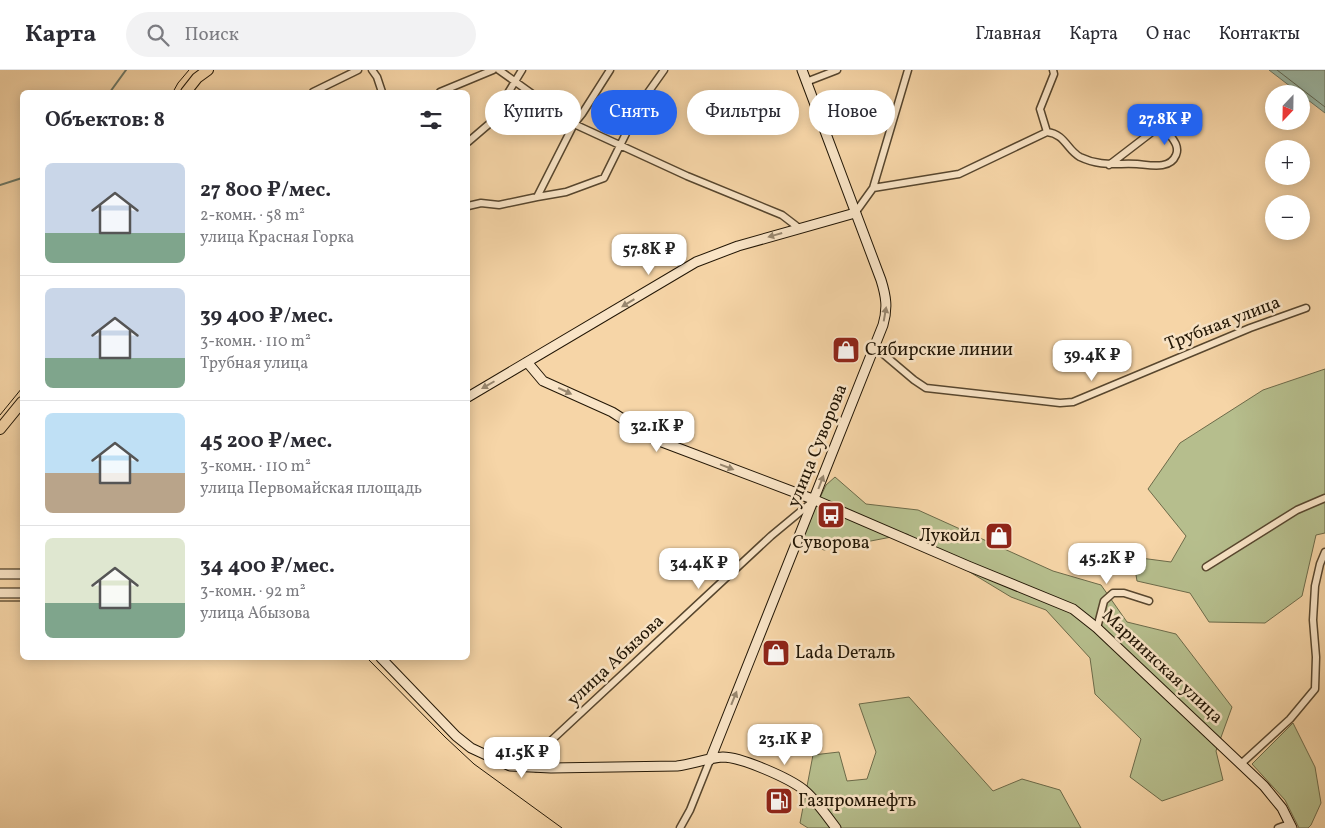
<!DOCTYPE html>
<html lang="ru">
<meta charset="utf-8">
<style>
body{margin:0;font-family:Vollkorn,serif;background:#f2f2f3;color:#2b2b33;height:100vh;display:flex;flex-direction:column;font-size:19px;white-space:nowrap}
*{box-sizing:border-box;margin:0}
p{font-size:16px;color:#7c7c81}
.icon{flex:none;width:28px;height:28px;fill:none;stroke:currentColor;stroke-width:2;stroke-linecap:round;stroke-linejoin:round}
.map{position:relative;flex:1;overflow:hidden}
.side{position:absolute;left:20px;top:20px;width:450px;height:570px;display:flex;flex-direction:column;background:#fff;border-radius:8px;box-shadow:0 2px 12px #0003}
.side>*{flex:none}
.hud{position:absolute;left:485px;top:20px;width:475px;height:45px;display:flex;gap:10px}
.needle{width:32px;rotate:202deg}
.buttons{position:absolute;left:1265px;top:15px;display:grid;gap:10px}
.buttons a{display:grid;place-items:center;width:45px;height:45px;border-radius:50%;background:#fff;box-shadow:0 2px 12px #0003;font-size:25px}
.price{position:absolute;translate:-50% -42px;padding:0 11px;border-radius:10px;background:#fff;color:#222;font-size:16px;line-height:32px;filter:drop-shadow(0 1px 2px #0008)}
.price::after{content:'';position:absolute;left:50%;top:30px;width:15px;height:11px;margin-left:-8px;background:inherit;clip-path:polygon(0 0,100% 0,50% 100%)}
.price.selected{background:#2563eb;color:#fff}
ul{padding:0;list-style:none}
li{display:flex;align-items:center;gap:15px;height:125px;padding:0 25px}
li+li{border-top:1px solid #e1e1e2}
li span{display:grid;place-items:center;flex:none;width:140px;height:100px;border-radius:8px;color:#555}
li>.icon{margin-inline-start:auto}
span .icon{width:60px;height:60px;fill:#fffc;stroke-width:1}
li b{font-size:21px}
h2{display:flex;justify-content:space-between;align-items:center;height:60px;padding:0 25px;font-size:21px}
.pill{padding:0 18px;border-radius:22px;background:#fff;box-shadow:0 2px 12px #0003;font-size:18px;line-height:45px}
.pill.selected{background:#2563eb;color:#fff}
header{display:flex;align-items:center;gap:30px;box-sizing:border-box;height:70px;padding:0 25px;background:#fff;border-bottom:1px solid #e1e1e2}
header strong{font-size:24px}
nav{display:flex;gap:28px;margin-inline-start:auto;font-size:18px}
.search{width:350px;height:45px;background:#f2f2f3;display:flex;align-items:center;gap:12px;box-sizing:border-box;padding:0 18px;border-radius:28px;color:#7c7c81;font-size:19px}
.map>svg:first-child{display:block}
.green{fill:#b6be8d;stroke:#6c6a49}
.water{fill:#9db9a6;stroke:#6c7866}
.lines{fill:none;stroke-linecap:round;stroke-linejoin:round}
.shore{stroke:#606856;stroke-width:1}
.stream{stroke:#6c7866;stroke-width:2}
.minor-casing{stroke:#57462e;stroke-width:9}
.secondary-casing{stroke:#221605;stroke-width:11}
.primary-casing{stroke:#221605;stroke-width:12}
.minor{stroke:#f9e4c6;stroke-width:6}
.secondary{stroke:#f9e4c6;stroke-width:9}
.primary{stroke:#f6d5a7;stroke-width:10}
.tram{stroke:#221605;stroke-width:1}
.oneway{fill:#98876f}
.labels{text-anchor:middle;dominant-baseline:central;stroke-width:5;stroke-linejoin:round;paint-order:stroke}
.street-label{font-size:18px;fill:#221605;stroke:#f9e4c6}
.poi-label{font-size:18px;fill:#221605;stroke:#f9e4c6;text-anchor:start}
</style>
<header>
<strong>Карта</strong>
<div class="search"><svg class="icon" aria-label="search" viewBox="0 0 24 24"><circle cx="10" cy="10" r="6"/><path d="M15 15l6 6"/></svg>Поиск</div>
<nav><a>Главная</a><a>Карта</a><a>О нас</a><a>Контакты</a></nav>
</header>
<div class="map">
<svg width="1325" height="758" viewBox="0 0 1325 758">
<rect width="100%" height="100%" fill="#f6d5a7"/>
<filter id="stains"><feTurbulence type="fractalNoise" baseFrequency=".004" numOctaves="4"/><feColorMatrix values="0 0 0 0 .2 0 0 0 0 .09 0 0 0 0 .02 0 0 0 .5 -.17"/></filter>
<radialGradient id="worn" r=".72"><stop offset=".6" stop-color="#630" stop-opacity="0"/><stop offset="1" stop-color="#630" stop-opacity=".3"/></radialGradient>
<path class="green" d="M1325,299V463L1316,465L1302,526L1265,553L1209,552L1190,523L1137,511L1133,487L1171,492L1186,466L1148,419L1180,373L1263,320Z
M835,407L866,434L918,440L1053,501L1101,515L1127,552L1176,564L1232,637L1216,681L1223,710L1162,731L1130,707L1141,669L1095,624L1090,588L1046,540L1011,527L907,464L824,480L801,469L826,415Z
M909,627L993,721L1022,709L1060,720L1081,758H808L800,753L813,685L839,682L847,711L867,709L876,682L859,634Z
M1293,653L1315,697L1321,733L1311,755L1308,758H1299L1285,730L1252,694Z"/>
<path class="water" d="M1269,0H1325V43Z"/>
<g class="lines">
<path class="shore" d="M1277,0L1325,37"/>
<path class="stream" d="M110,22L126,0
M0,115L22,108"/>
<defs>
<path id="minor" d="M372,0L377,7L382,22
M499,0L574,54L687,106L782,145L799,158
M1053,0L1054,4L1040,39L1047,62C1065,64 1067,80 1080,87C1101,97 1116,93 1137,94C1150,95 1170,100 1176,85C1180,76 1172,68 1167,61L1159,60L1152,62L1109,95
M806,12L837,0
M313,22L358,0
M440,22L493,0
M468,72L489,54L522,0
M873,118L908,0
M537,127L566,122L604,108L642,31L664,0
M468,136L481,133L499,135L537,127L574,54L582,44L610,0
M855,143L873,118L959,104L1047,62
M875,277L914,310L926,318L1060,333L1073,332L1250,258L1306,238
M1206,497L1297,440L1325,428
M1097,558L1104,531L1113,523H1124L1149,531
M1242,693L1290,649L1315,619L1316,587L1313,550L1315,516L1320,494L1325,482
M536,698L537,688L541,680L771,466L812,432
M680,758L690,740L710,690
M1278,758L1289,754"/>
<path id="secondary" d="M527,292L543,311L612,342L654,369L815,430L968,496L1073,539L1097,558L1264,716L1282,738L1292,758
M468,327L696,192L738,176L855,143
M0,504H22
M0,523H22
M381,588L456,666L471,678L510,696L551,698L677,696C692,694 708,688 723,687C741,687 789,708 804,720C816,730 826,745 836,758
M710,690L883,255C888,238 886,226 881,210L802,0"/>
<path id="primary" d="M186,22L197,8L208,0
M0,359L22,332"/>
</defs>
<use href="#minor" class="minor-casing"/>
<use href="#secondary" class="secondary-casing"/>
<use href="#primary" class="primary-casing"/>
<use href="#minor" class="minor"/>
<use href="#secondary" class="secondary"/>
<use href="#primary" class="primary"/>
<path class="tram" d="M173,22L178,13L189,0
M0,345L22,318
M0,531H22
M367,588L445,667L474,694L562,758"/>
</g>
<defs><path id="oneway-solid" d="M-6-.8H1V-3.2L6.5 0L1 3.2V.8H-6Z" transform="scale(1.25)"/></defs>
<g class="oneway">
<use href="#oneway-solid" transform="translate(775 165) rotate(164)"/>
<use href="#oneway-solid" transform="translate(628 233) rotate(149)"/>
<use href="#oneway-solid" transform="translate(885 244) rotate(-80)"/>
<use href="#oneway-solid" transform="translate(488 315) rotate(150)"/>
<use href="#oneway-solid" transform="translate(565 321) rotate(25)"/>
<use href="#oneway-solid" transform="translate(727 397) rotate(21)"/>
<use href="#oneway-solid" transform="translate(821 412) rotate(-69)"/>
<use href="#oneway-solid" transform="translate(734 628) rotate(-68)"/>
</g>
<defs>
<symbol id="shop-square" viewBox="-11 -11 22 22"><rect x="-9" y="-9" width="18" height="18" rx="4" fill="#8f2418" stroke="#f9e4c6"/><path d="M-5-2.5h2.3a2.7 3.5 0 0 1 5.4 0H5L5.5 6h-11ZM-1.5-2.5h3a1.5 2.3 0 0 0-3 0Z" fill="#fff"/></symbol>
<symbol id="bus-square" viewBox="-11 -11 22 22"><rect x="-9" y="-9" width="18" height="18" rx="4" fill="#8f2418" stroke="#f9e4c6"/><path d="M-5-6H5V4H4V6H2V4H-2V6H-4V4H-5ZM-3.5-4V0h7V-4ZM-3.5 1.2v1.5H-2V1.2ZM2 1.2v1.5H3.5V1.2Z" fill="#fff"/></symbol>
<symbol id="fuel-square" viewBox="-11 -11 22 22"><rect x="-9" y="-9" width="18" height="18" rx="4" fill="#8f2418" stroke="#f9e4c6"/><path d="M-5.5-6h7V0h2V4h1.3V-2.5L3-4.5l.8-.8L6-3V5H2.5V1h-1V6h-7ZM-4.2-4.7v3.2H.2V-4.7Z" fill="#fff"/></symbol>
</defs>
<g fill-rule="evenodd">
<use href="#shop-square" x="830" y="264" width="32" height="32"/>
<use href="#bus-square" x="815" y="429" width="32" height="32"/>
<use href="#shop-square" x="983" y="450" width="32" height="32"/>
<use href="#shop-square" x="760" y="567" width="32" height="32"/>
<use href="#fuel-square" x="763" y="715" width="32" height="32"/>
</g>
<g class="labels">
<g class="street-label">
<text transform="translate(1223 254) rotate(-21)">Трубная улица</text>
<text transform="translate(818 376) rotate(-68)">улица Суворова</text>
<text transform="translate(616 591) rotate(-43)">улица Абызова</text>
<text transform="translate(1162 597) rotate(43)">Мариинская улица</text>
</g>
<g class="poi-label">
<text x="865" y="280">Сибирские линии</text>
<text x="980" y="466" text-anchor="end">Лукойл</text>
<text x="831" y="473" text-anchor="middle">Суворова</text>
<text x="795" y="583">Lada Dеталь</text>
<text x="798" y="731">Газпромнефть</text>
</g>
</g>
<rect width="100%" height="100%" filter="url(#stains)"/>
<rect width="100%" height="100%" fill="url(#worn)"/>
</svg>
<div class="buttons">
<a><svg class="needle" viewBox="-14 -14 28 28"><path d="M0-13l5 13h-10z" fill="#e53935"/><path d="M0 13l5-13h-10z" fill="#7c7c81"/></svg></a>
<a>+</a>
<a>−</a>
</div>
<b class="price selected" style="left:1165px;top:76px">27.8K ₽</b>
<b class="price" style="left:649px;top:206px">57.8K ₽</b>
<b class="price" style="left:1092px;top:312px">39.4K ₽</b>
<b class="price" style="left:657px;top:383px">32.1K ₽</b>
<b class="price" style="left:1107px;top:515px">45.2K ₽</b>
<b class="price" style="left:699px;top:520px">34.4K ₽</b>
<b class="price" style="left:785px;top:696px">23.1K ₽</b>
<b class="price" style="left:522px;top:709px">41.5K ₽</b>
<div class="hud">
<a class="pill">Купить</a>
<a class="pill selected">Снять</a>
<a class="pill">Фильтры</a>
<a class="pill">Новое</a>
</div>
<section class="side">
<h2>Объектов: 8<svg class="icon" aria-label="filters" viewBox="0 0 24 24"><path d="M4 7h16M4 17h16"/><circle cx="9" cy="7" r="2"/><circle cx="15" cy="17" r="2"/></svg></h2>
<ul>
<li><span style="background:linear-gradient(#c9d6e8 70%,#7fa58c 0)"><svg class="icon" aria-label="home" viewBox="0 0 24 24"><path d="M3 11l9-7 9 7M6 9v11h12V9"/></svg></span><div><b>27 800 ₽/мес.</b><p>2-комн. · 58 m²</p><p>улица Красная Горка</p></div></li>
<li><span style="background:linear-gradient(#c9d6e8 70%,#7fa58c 0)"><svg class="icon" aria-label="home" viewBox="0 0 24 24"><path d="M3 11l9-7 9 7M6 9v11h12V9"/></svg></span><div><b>39 400 ₽/мес.</b><p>3-комн. · 110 m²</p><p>Трубная улица</p></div></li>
<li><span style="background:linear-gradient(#bfe0f5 60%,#b9a48a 0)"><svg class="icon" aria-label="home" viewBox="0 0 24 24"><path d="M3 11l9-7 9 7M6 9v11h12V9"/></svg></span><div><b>45 200 ₽/мес.</b><p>3-комн. · 110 m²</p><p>улица Первомайская площадь</p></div></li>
<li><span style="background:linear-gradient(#dfe7d0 65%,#7fa58c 0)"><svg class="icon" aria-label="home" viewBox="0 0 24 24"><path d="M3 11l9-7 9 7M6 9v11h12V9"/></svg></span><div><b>34 400 ₽/мес.</b><p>3-комн. · 92 m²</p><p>улица Абызова</p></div></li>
</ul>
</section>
</div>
